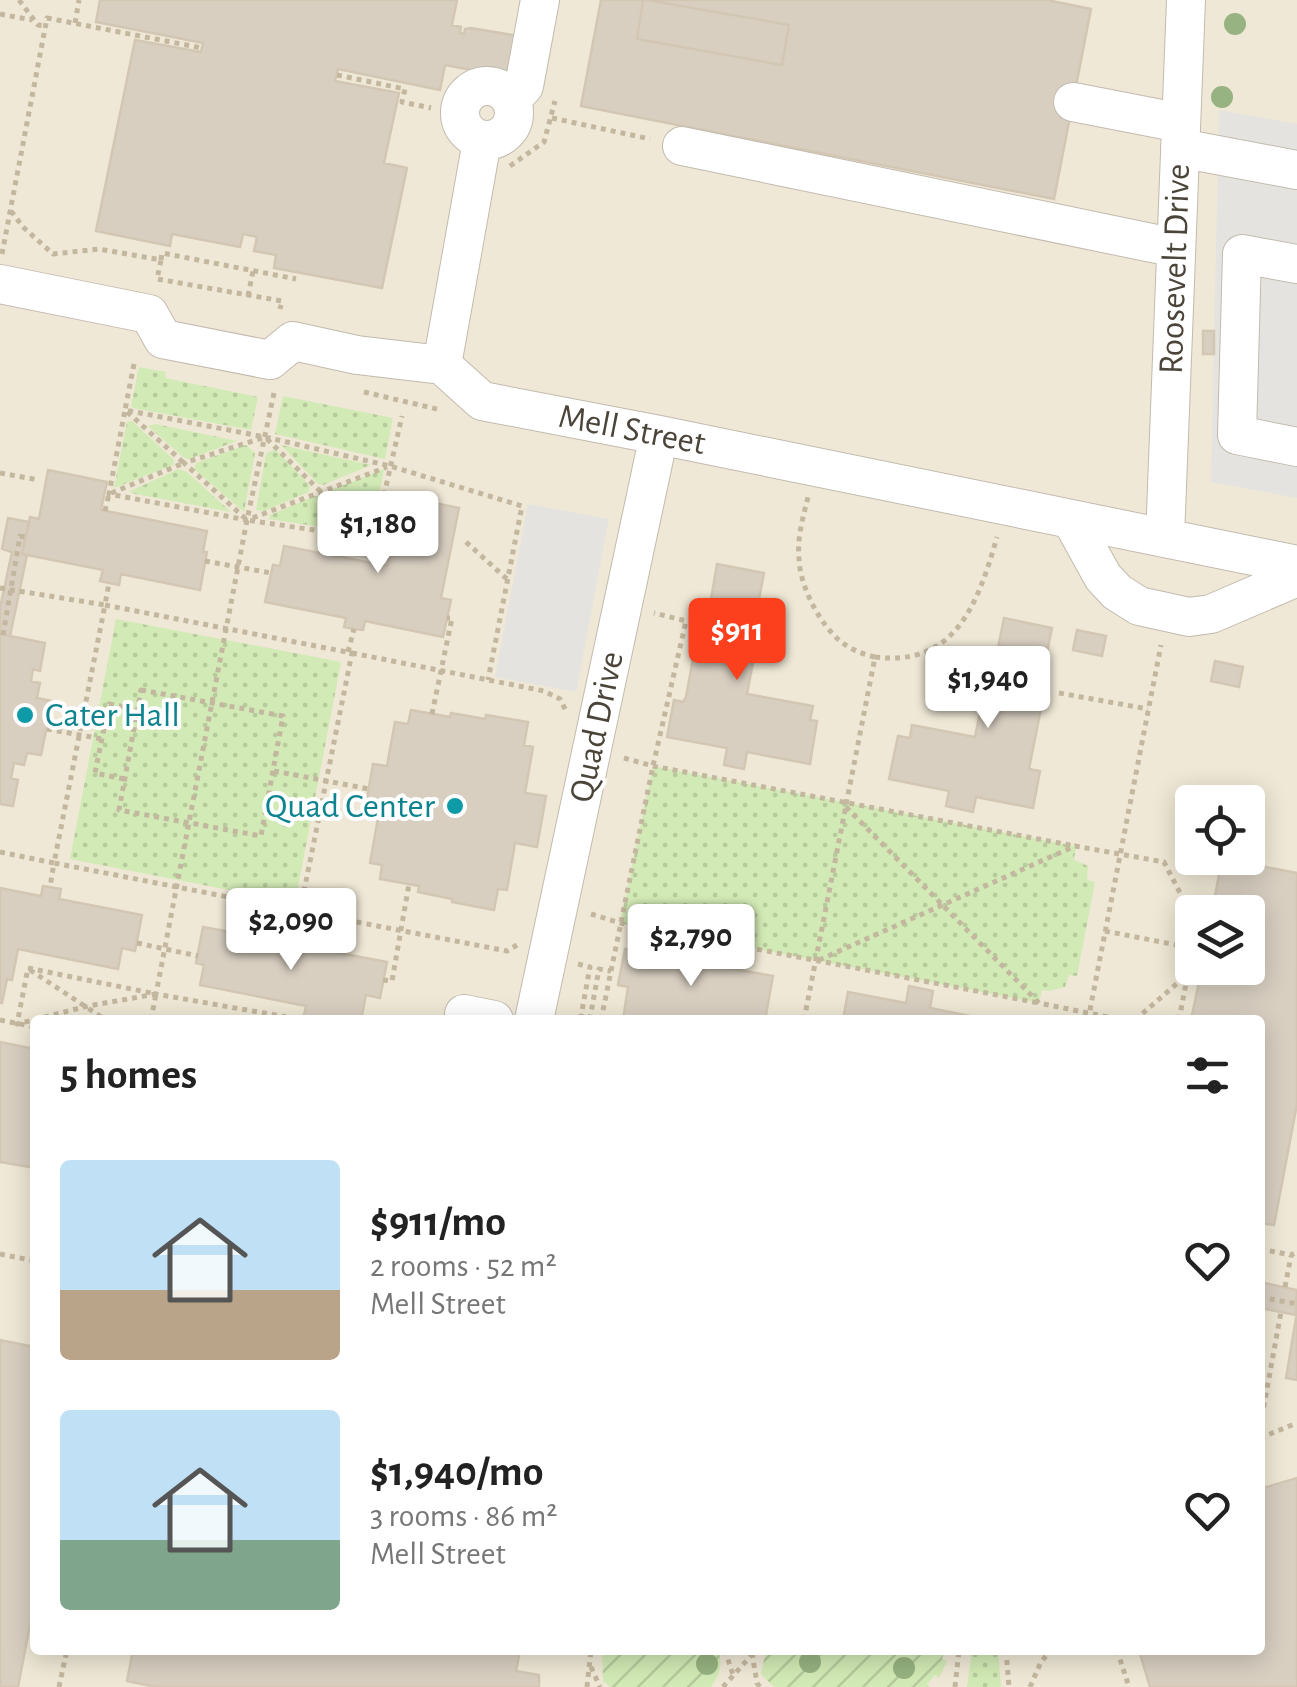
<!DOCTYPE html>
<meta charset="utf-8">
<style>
body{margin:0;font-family:"Alegreya Sans",sans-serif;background:#f2f2f2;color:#222;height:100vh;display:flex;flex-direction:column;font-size:38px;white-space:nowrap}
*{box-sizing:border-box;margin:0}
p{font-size:32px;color:#767676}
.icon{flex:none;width:55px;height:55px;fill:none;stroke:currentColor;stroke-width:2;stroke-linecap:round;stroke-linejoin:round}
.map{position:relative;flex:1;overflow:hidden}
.panel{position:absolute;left:30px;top:1015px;width:1235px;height:640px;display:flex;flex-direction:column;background:#fff;border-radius:10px;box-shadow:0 5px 25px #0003}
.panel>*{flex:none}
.fabs{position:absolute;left:1175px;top:785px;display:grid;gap:20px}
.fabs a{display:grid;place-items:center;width:90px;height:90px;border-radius:10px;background:#fff;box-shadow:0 5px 25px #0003;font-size:50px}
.price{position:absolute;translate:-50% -85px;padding:0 22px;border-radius:10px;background:#fff;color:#222;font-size:32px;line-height:65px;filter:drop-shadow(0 2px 5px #0008)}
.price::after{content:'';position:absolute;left:50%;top:60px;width:30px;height:22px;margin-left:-15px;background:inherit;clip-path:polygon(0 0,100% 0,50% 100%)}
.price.active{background:#fc3f1d;color:#fff}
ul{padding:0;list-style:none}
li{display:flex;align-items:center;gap:30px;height:250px;padding:0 30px}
li span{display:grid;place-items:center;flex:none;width:280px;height:200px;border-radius:10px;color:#555}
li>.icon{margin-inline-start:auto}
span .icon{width:120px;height:120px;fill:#fffc;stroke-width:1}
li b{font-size:42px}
h2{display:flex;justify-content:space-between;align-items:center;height:120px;padding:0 30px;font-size:42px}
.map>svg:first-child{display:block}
.education{fill:#efe8d6;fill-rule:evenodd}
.grass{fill:url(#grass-dots)}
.garden{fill:url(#garden-furrows)}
.parking{fill:#e5e3e0}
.building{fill:#d8cfc1;stroke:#d3c7b4;stroke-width:2.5}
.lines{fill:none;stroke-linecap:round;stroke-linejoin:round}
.minor-casing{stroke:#c2bbae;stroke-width:40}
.path{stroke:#c4b79f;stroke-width:5;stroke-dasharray:5 5;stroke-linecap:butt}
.minor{stroke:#fff;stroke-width:38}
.tree{fill:#97b381}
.culture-dot{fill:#0f9aa8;stroke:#fff;stroke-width:4}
.labels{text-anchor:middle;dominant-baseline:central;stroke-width:8;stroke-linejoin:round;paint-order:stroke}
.street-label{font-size:35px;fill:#4b4439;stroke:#fff}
.culture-label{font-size:35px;fill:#0d838f;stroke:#fff;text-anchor:start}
</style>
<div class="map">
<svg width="1297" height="1687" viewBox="0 0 1297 1687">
<defs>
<pattern id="grass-dots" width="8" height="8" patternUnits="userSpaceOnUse" patternTransform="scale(2.5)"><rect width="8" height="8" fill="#d2eab5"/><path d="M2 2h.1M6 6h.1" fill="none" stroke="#b6ca9c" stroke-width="1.8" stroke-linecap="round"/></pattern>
<pattern id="garden-furrows" width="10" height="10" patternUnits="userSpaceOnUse" patternTransform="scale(2.5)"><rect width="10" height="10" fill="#d2eab5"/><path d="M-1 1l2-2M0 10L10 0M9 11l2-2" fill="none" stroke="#b6ca9c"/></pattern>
</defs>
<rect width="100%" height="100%" fill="#f6f3ec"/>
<path class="education" d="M0,0H1297V1687H0ZM1192,802H1248V858H1192ZM1192,912H1248V968H1192ZM35,1020H1260V1650H35Z"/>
<path class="grass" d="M139,367L166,372L165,378L258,397L251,430L133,408L131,406Z
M283,396L393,418L385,459L275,434Z
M132,421L174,460L173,465L114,488L127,422Z
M155,424L237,441L189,459L183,457L148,426Z
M246,445L255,453L244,512L194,469L196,463Z
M281,445L371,465L323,485L318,484Z
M275,449L310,486L309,492L264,511L256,510L266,454Z
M179,469L187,472L231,512L131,493L130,491Z
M384,469L372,534L330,496L331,490Z
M315,496L321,497L354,532L269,519L270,515Z
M116,619L341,662L295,903L70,859Z
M653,766L1076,846L1074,860L1088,866L1087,880L1095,882L1077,976L1069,975L1065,987L1049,991L1042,990L1039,1003L620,923Z
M972,1650H998L1001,1687H967Z"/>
<path class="garden" d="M602,1650H718C723,1664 720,1676 711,1687H610L603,1681Z
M769,1650H945L942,1659L947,1661L939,1678L935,1675L927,1684L930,1687H774L761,1674L765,1655Z"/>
<path class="parking" d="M1219,110L1297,124V498L1211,482Z
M528,504L609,519L576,692L495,677Z"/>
<path class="building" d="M100,0H457L452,25L461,27L460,33L464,34L465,29L471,28L518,36L509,77L445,65L440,90L338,69L335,81L399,93L384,163L407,168L382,288L274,268L276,255L254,251L257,237L243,234L240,247L172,234L170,246L96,231L135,40L201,52L203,43L96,22Z
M601,0H643L637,39L782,65L789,25L647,0H1047L1091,9L1054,199L581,106Z
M601,0H1047L1091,9L1054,199L581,106Z
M1203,331H1214V354H1203Z
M48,470L107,482L101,510L207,531L203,552H207L200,590L121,574L119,585L100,581L103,570L22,554L30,517L39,519Z
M401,496L459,508L441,598L451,600L443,637L365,621L363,630L354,629L344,627L346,618L265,602L273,565L280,566L284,546L387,566Z
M8,518L29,522L22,554L27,555L10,636L0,634V608L12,552L2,549Z
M717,564L764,573L755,620L761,621L747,694L813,706L810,720L817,721L810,764L747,752L744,769L724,765L727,748L667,737L674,700L683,702L686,697L702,610L709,611Z
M1004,618L1052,628L1043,672L1048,673L1029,769L1040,771L1033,808L976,797L973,812L946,806L949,791L889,779L898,736L910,738L912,725L975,737L990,662L995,663Z
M1077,630L1106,636L1102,656L1073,650Z
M0,634L45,643L40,671L33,669L31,681L40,683L37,698L52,701L41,755L27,753L24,765L14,763L11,778L18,780L13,806L0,804Z
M1215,661L1243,667L1239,687L1211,681Z
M411,710L450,717L451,713L485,719L486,715L528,722L524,745L533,747L525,793L546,796L537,847L515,843L507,890L498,889L494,910L452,902V899L418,892L419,886L380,879L382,865L370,863L378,818L364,816L373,764L387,766L395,722L408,724Z
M1239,862L1297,873V1104L1274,1225L1260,1223V1020H1191L1202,968H1248V912H1212L1221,864L1238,868Z
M43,886L61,889L59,899L142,915L135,951L122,948L118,969L18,949L12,980L7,979L2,1003H0V888L41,896Z
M203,927L285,942L287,931L296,933L306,935L303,946L387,962L380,998L366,995L361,1020H303L306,1006L200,985L204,965L196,963Z
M692,945L715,950L712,965L773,976L765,1020H623L628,987L618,985L625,949L689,961Z
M909,986L933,991L930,1008L990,1020H843L848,992L906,1003Z
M0,1042L35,1049V1168L0,1162Z
M1260,1282L1297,1290L1296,1315L1260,1308Z
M1297,1312V1380L1286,1378Z
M0,1340L35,1347V1599L18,1687H0Z
M1297,1478V1687H1150L1139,1650H1260V1489Z
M133,1650H520L516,1671L539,1675V1687H156L127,1681Z"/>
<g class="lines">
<defs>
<path id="minor" d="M460 113a27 27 0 1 1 54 0a27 27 0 1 1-54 0Z
M511,100L524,86L540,0
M1073,102L1181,123
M682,146L1176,248
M1180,148L1297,170
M1297,264L1242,254L1237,435L1297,447
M0,284L149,314L163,339L270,360L293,341L357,355L442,365L482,401L659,435L1297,565
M442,365L482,141
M1071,519L1103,577L1117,592L1139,606L1189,617L1211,614L1297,577
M1165,538L1186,0
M464,1014L494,1020
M534,1020L659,435"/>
</defs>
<use href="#minor" class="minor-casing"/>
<path class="path" d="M19,0L38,25L46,26
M0,14L32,20
M75,23L79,0
M337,75L405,89L402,102L431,108
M552,118L650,139
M510,166L544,142L555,101
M11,211L23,227L53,254L99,249L161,260L157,279L282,301L280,309
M2,254L47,18L202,48
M161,260L162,253L296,279
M248,296L253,271
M134,364L125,410L265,437L390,466L522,506L488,680
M364,392L441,410
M274,393L247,520L156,994L292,1018V1020
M262,438L184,463L247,520L374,539L402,416
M267,439L320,491L372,537
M0,473L39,480
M105,511L109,494L184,463L125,410L109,494L247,520L387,467
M466,542L508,580
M205,561L271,573
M0,588L105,605L109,583
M105,605L352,653L300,911L54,863Z
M3,635L20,536L25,537
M348,652L354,629
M352,653L544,691L560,699L566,711
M875,657C956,667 978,603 997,537
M141,690L283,716L261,836L119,810Z
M1059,693L1148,709
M432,714L452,618H447
M47,729L102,739
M624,758L653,766L1075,846
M274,771L369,789
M124,779L95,773L109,704L136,709
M846,807L1039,1003L1122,1020
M0,852L54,863L50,887
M591,914L620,923L1039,1003
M1105,931L1192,948
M296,933L300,911L507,951L517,945
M137,943L198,956
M819,960L1075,846L1164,862L1192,916
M578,964L590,967L581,1016L590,1018L599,969L611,971
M28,968L156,994L88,1006L17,1024Z
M30,970L106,1020
M383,980L392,981L409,884
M0,1020L35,1027
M151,1020L156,994
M601,1020L653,766L686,621L654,613
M804,1020L875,657C862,654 850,649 840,641C819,623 800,586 799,559C797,538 803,517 808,497
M1088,1020L1161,645
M1135,1020L1188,974
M1179,1020L1192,952
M1260,1249L1291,1255L1297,1252
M0,1254L35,1261
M1285,1287L1291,1256
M1260,1297L1297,1304
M1260,1427L1281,1312
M1260,1438L1297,1423
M725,1650L733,1675
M1006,1650L1009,1687
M1117,1650L1129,1687
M752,1653L757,1683L760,1687
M591,1667L600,1687
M59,1687L67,1650
M587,1687L591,1650
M723,1687L756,1650
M955,1687L959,1650
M1030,1687L1041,1662L1051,1650"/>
<use href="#minor" class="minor"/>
</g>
<g class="tree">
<circle cx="1235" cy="24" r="11"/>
<circle cx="1222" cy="97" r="11"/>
<circle cx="810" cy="1662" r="11"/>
<circle cx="707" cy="1664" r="11"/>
<circle cx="904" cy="1668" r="11"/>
</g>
<g class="culture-dot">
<circle cx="25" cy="715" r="10"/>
<circle cx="455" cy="806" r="10"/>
</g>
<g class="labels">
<g class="street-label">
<text transform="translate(1175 269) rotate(-88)">Roosevelt Drive</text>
<text transform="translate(632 430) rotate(11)">Mell Street</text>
<text transform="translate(597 727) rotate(-78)">Quad Drive</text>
</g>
<g class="culture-label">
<text x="45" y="715">Cater Hall</text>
<text x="435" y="806" text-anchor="end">Quad Center</text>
</g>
</g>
</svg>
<div class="fabs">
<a><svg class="icon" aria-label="locate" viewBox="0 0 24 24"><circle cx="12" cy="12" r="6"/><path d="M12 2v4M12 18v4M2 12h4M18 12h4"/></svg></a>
<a><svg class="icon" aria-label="layers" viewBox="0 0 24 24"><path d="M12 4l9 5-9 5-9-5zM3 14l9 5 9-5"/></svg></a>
</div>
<b class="price" style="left:378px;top:576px">$1,180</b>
<b class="price active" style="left:737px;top:683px">$911</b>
<b class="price" style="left:988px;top:731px">$1,940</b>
<b class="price" style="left:291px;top:973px">$2,090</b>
<b class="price" style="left:691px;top:989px">$2,790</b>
<section class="panel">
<h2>5 homes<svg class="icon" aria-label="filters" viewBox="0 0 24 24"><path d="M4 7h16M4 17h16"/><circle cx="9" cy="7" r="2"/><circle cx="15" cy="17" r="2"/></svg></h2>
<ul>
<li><span style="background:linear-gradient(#bfe0f5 65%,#b9a48a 0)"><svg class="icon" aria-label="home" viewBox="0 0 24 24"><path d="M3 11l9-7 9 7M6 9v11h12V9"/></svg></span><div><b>$911/mo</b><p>2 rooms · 52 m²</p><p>Mell Street</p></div><svg class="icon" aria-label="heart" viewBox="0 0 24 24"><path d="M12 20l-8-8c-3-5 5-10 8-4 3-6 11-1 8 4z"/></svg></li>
<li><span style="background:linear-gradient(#bfe0f5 65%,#7fa58c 0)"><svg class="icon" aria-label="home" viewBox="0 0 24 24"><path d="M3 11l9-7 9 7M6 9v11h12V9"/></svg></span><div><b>$1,940/mo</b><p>3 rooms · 86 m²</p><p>Mell Street</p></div><svg class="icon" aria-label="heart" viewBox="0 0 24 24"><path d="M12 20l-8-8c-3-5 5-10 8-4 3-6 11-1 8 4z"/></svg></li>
</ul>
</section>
</div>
